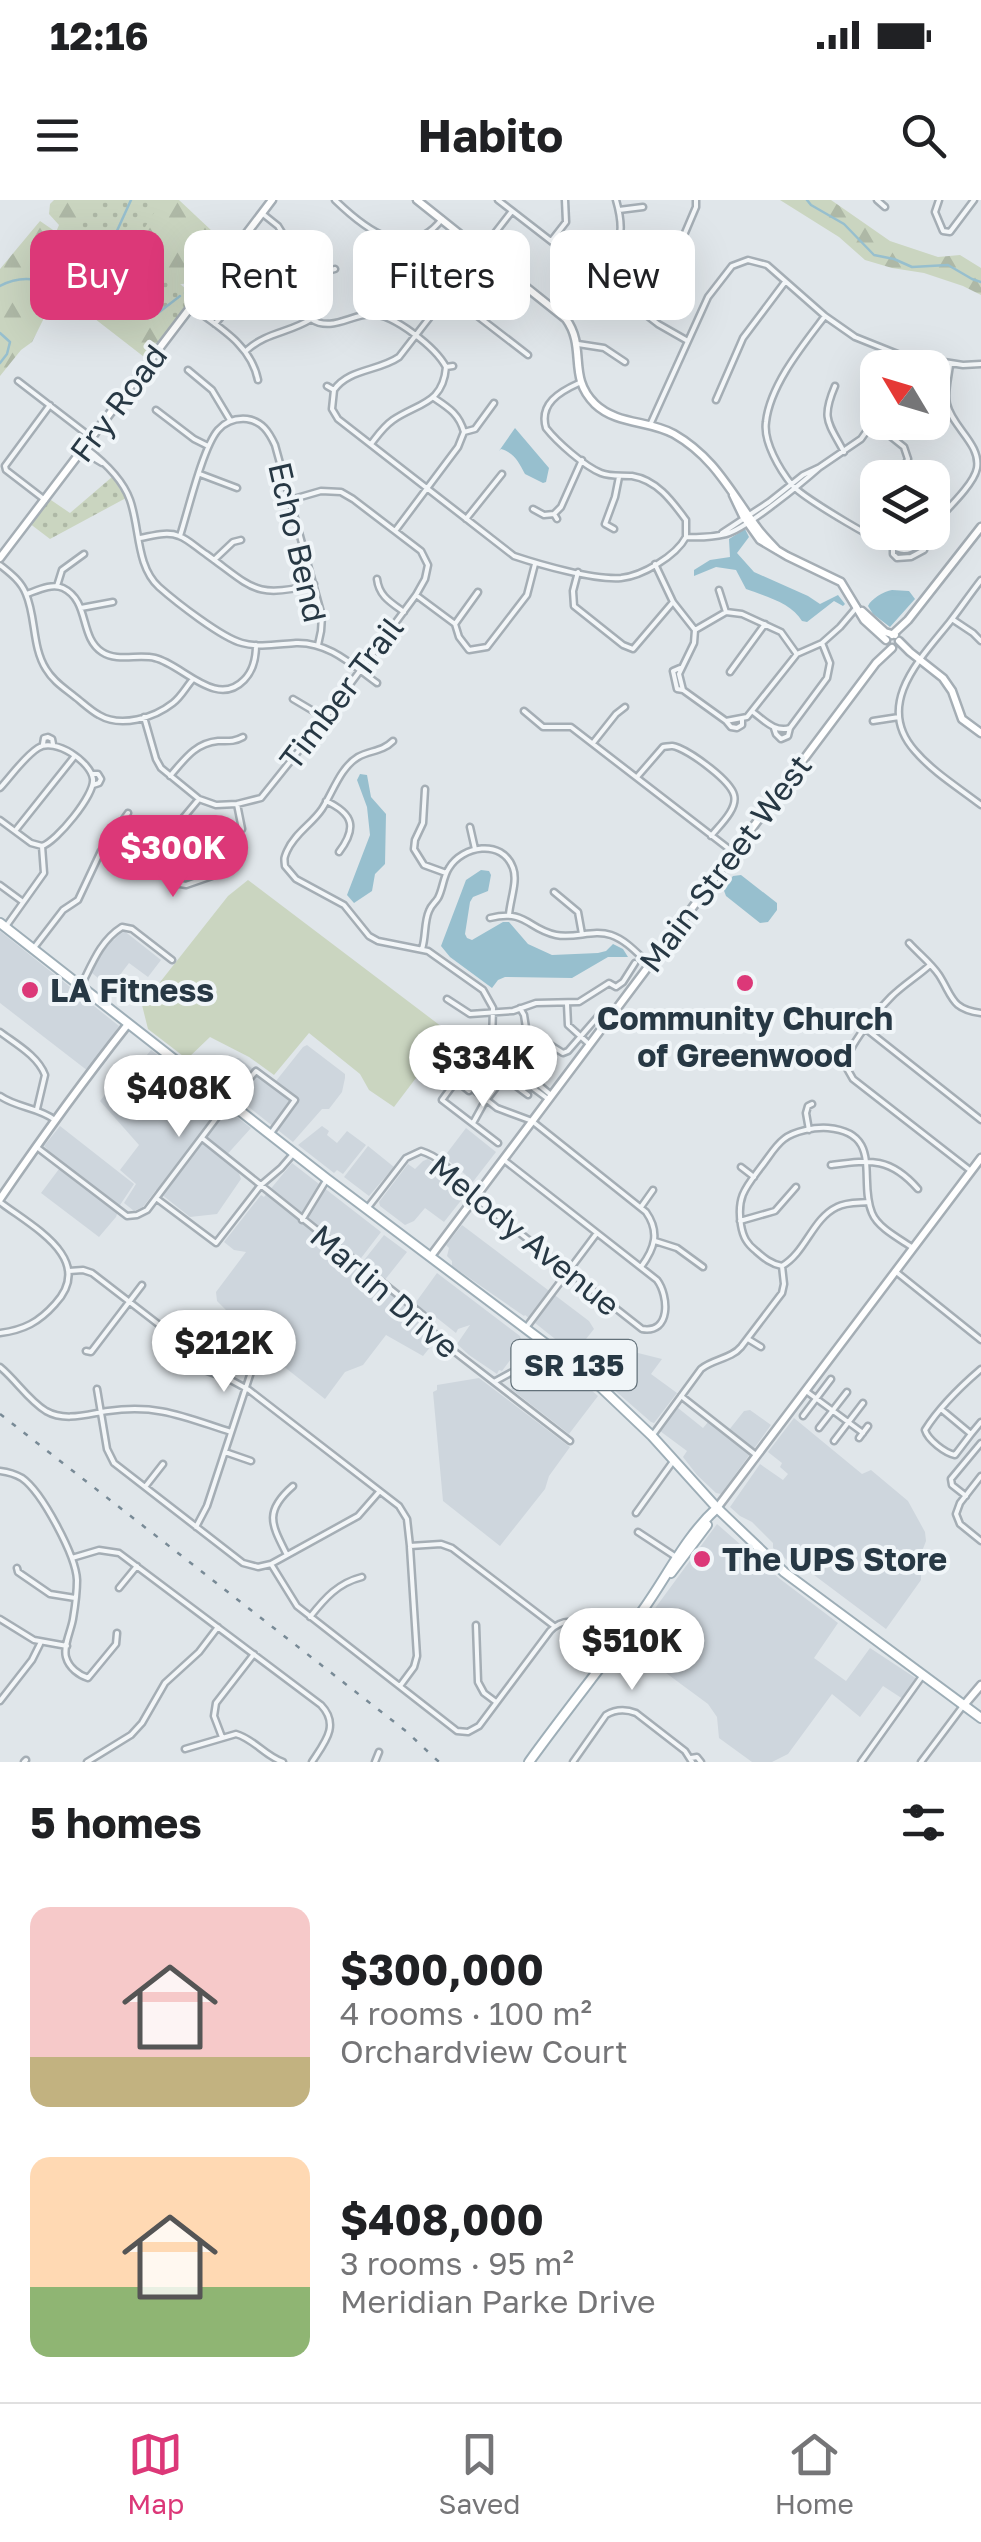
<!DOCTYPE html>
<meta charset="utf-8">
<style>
body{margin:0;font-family:"Golos Text",sans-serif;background:#f6f6f6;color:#202124;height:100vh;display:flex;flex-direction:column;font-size:38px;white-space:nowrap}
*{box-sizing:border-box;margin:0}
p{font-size:32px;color:#757577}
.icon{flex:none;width:55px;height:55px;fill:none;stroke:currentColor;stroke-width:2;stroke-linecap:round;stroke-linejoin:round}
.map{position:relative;height:1562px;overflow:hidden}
.side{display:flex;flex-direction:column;background:#fff;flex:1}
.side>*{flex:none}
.top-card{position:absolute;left:30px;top:30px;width:922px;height:90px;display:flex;gap:20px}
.needle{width:65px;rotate:308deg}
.fabs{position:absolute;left:860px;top:150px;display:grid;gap:20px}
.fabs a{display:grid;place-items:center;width:90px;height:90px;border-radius:20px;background:#fff;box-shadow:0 10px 40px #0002;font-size:50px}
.price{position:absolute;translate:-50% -85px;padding:0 22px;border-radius:35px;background:#fff;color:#222;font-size:32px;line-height:65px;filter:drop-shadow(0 2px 5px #0008)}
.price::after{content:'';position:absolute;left:50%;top:60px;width:30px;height:22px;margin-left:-15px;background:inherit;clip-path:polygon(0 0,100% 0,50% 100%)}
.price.current{background:#dc3878;color:#fff}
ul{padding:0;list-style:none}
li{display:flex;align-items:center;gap:30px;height:250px;padding:0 30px}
li span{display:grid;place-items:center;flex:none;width:280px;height:200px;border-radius:20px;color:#555}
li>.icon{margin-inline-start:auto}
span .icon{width:120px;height:120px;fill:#fffc;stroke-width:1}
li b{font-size:42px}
h2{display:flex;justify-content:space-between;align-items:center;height:120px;padding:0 30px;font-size:42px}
.chip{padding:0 35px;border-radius:20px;background:#fff;box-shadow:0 10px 40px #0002;font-size:35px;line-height:90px}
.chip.current{background:#dc3878;color:#fff}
.status{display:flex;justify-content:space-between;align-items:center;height:70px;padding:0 50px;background:#fff;direction:ltr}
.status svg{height:28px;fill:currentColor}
header{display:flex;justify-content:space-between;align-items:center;height:130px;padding:0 30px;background:#fff;font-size:45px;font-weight:700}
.tab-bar{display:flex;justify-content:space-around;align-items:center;height:140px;border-top:2px solid #e0e0e0;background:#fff;font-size:28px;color:#757577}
.tab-bar a{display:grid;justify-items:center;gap:5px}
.tab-bar .current{color:#dc3878}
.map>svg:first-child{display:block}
.built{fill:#ced6dd}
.green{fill:#cad5c0}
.forest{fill:url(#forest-firs)}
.park{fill:url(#park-dots)}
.water{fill:#97bfce}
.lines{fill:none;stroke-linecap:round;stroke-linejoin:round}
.stream{stroke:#97bfce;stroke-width:2.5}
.street-casing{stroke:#a5aeb5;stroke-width:9}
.secondary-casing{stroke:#a5aeb5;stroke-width:11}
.primary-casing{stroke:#9eaeb7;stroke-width:12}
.street{stroke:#f3f6f8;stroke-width:4}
.secondary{stroke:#fff;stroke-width:6}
.primary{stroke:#fff;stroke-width:8}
.rail{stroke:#788a96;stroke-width:2.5;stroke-dasharray:5 10;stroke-linecap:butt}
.poi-dot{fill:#dc3878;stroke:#f0f5f8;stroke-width:4}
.labels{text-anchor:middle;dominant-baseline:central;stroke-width:8;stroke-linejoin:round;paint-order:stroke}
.shield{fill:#f0f5f8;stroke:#63717a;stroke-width:2.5}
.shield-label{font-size:30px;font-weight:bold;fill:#273844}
.street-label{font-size:32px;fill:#273844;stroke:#f0f5f8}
.poi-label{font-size:32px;font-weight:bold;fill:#273844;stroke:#f0f5f8;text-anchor:start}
</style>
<div class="status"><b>12:16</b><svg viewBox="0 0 49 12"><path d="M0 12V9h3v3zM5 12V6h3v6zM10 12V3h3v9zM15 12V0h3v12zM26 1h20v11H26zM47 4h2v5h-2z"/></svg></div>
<header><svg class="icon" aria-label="menu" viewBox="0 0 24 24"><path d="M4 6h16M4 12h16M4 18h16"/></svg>Habito<svg class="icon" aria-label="search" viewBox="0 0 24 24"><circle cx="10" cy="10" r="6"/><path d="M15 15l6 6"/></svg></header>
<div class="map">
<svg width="981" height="1562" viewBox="0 0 981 1562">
<defs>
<pattern id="forest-firs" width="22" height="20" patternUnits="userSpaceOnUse" patternTransform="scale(2.5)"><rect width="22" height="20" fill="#cad5c0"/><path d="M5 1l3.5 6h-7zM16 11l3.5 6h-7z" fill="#aeb8a6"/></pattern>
<pattern id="park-dots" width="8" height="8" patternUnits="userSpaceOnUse" patternTransform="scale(2.5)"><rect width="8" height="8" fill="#cad5c0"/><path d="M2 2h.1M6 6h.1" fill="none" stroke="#aeb8a6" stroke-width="1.8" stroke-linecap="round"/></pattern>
</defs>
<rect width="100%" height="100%" fill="#e0e6ea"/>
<path class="built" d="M123,730L161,760L148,777L129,763L110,788L92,773L93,768L112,739L114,740Z
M0,731L119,826L88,871L0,803Z
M307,845L345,874V878L342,892L329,909H322L293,942L217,882L237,858H239L253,869L256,867L276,881L303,847Z
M151,850L251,928L223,959L238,971L241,979L217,1014L190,1017L156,990L143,1007L134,1011L124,1003L136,984L120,970L139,945L100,901L129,865L138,866Z
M60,926L134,984L120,1005L116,1017L99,1037L41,993L62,965L45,951L47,949L44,946Z
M322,926L329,931L327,935L337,943L347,931L366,945L343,974L337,970L334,973L298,945Z
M466,928L496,952L472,983L465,978L466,975L444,957Z
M368,946L394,967L369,996L344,977Z
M428,959L450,976L463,998L444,1022L425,1008L414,1021L405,1025L380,1006L379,1002L408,964L415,969L423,961Z
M292,963L381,1032L355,1066L411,1109L437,1073L520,1136L522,1144L502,1171L499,1170L497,1174L469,1155L457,1144L470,1125L458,1129L456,1133L432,1114L429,1118L439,1136L423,1156L386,1135L363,1165L345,1172L325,1199L235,1128L228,1112L217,1101L216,1092L246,1052L234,1050L224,1042L261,995L264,997Z
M462,1025L589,1121L594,1129L574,1154L525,1115L524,1116L452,1066V1061L447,1056L449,1048L446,1045Z
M384,1035L407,1052L384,1081L361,1064Z
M592,1140L603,1149L609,1143L622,1149L662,1159L651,1174L677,1193L654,1223L651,1222L604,1181L615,1166L600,1154L589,1168L583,1164L585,1160L580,1156Z
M538,1158L559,1173L565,1167L598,1196L569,1234L511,1189Z
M479,1178L570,1247L549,1276L545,1289L500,1346L443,1301L433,1192L437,1190V1185Z
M678,1208L703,1228L708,1222L725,1235L744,1211L750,1210L771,1225L721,1294L716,1293L697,1275L683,1257L687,1251L660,1231Z
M794,1218L862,1274L871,1270L908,1301L925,1332L926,1341L921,1354V1380L886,1429L790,1357L787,1360L773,1348V1343L752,1322L740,1316L730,1307L760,1264L783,1280L788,1274L780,1267L782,1263L768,1252Z
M717,1324L780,1379L838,1423L814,1458L846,1481L870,1448L917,1479L903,1499L883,1486L860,1517L832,1494L788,1554L772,1562H752L719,1538L717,1517L708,1504L628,1445Z"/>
<path class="green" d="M248,680L450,833L394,907L369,890L360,874L309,833L274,875L249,857L210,837L187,859L148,829L142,805L228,696Z"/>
<path class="forest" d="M54,0H179L229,47L215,67L204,71L205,77L201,81L176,85L174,124L148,160L68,98L45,116L32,142L21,150L0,176V69L40,21L56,32L59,25L49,14L50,4Z
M780,0H831L890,41L938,57L960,55L981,68V95L963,86L924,73L892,68L865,60L839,37Z"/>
<path class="park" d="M96,0H162L142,32L162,69L198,99L177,126L62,37Z
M112,277L126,298L50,339L29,323L48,298L70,313Z"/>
<path class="water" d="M515,228L549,268L546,282L543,283L525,274C519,263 515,253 501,249L499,251Z
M745,329L749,337L737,353L754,372L808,396L820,404L838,395L845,404L843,406L834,401L807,422L802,421C792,403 765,396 746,389L736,370L716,367L694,376V370L710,360L730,357L729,339Z
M892,390L909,391L915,399L890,427L873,414L868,406C871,399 884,391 892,390Z
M360,574L367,575L371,597L386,614L385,664L375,674L372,691L354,703L347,695L370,635L367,607L357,580Z
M481,670L489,671L491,675L488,691L473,697L470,702L465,734L467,738L472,740L503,722H509L528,744L552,755L598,753L606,751L613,744L623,749L628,757H608L572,778L505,777L498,780L492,788L450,757L441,746L466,680Z
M741,675L777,703V710L768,722L760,723L726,696L723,688L733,676Z"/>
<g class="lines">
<path class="stream" d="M807,0L811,5L844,24L874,55L894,59L912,67L948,65L972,79L981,82
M0,86C20,75 43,77 61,92C90,90 98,85 118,66L111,44L131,0
M185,93L209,76
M158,113L180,96
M0,133L10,142L7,154L0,163"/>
<defs>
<path id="street" d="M335,0C364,28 407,64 442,19
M498,0L658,124L686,140
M877,0L885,7
M939,0L935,12L943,31L950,32L974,0
M619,10L643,7
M263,14L278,26L286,39L311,119C331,132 350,115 371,114C394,114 436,148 446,167
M552,40L566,22L565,0
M405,41L408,59
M595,74C619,46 627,38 616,0
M299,78L335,69
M449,94L528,155
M635,104L676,54L696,7V0
M193,108C220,128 251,145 258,180
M825,116C803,145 770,185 766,222C763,242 780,270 792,285C802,297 889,350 904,350C916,350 920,341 927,332
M215,124L235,100
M578,144L604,148L625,162
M247,150C267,132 289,133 311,119
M896,168L900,155
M188,170L212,190L230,220
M18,181L92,238
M579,183C559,192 539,204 546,228C557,242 584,266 601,273C611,277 622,275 632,276C657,280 672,301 686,320V337
M327,186L334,190L332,209L338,219L514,356C541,365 593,380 621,378C642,376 676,356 686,337
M835,186C821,219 828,222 844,252
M334,190C348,169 379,171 399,157L512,11
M434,198C449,208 459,214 464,232
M716,200L743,138L785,82
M156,210L194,239L208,246
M874,223L904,247L908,259L899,278
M650,225L708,97L732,66L748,60L767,65L825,116L855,137L900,155L963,165L981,164
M464,232L475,229L494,203
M371,244C378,235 383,227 393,220C418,203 443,204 446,167L453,166
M86,248C103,261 123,280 130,300C140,328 136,366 159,387C176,402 222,438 242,443C259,448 279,444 296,443C329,442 352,465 377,483
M82,251L102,263
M820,267L861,239L878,215
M200,274L237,288
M45,300L6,270L5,266L50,205
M533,309L544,315L554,314L557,319
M554,314L561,307L582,260
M466,319L502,274
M932,326C944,312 974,285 977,268C981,244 952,227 947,204C944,192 949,176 950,164
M614,329L605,324L615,297L619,277
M395,331L458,247L464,232
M180,336C188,311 203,247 218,230C226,221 236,218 247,219C262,221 269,232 275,245L322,416L321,431L318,445
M686,337C700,338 713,337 726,334C746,329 803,282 820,267L803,275L769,302L722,333
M140,338C152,336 167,331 179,336C188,339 198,349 206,354C252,387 255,400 314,384
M893,349V354L897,358L911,357L924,350L921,340
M214,360L233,342L241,340
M655,364L673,402L695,430L694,443L679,474L683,490L726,521L747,517L797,454L822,443L840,427L857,407
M0,365C10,373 21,381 26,394C36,417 32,447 46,469C53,481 64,488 74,496C82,502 90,510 99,515C121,528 154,518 173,503C181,497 186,487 193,479
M578,372L573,391L574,406L623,445L633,449L673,402
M377,379C379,396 390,402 404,412
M981,380C970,394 960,409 949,423C920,459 874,505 915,551C933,572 959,588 981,605
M57,386L62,370L84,354
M719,390L726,412
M27,394C38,390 52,383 63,388C90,401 79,437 102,452C117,462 138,454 155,458C182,464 216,509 244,480C253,471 256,458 256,445
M416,395L455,424L459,437L469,450L487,447L527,395L535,364
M81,408L113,402
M952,419L973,433L981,441
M455,424L478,392
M695,430L726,412L742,414L781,432L796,453
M680,468L673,471L677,489L683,490
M730,472L765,424
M293,499L325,518
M524,511L543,527H571L733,652
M753,512C764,520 775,533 790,528L827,478L830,463L822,443
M144,517L156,559L161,568L199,599L216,605L237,604L261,598L325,518L416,395L425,379L428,365L421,351L353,299L341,292L321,291L290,300
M726,521L731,527L737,528L742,525V520
M873,521L899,517
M774,528L776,534L781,539L788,536L790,528
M393,541C382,552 370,550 358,557C340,568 333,592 322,609C312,624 295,633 287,651C284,658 284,658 285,666L296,679L344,705L369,736L378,741L428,751L483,790L493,808L492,842L496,854L504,863L522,875
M593,543L616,514L625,507
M43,544L44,538L48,537L52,539L53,544
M92,574H98L101,579L99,583L93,585
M170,576C184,560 195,543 218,541C228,541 234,542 243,537
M637,577L663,547C671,546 672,545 679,548C693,554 730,580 734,595C738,609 719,626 711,636
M0,588C12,575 24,557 38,548C55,537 91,562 93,579C95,595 56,642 42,646
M425,589L423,623L415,640L414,649L424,665L446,673
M326,601C354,614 357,628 339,652
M237,604L242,629
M0,620L31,643L42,646
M117,627L137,642L148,660L174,683L186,685L212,676
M470,627L475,649
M15,631L74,557
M148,660L199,599
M0,685L23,702
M554,692L578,712L582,734
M490,718C527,709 527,729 556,735C575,739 593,729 611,735C626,740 638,754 649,764
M7,725L44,673L42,646
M909,743C919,754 931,763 939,775C953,797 951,809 981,813
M33,749L63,710L78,700L101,651L128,613
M422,749C426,737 424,722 429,711C431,705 435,703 438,698C443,689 443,677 449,668C462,646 502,638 513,668C518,681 510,700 509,715
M930,765C918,776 903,785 891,797C877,811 848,846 845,865L853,879L971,971
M81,786C92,764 100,741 122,727L132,729L172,760
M447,799L470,814L513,811L536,803L579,802L609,783L616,787L623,782L635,763
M567,804L568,825L589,844
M520,808L524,815L527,834L544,841L563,853L568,851L601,813
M866,829L981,920
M0,832C16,844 38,856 45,875L37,909
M475,855L442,900L498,943
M458,877L452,871L468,850L528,895
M467,880L474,885L469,891L463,886Z
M473,889L497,908L532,921L646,1012C660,1032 655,1048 641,1067
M0,896C17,908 38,907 55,920
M548,899L529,885L522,875L533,880L551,895
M473,923L484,903L504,877
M809,930L806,913L808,906L812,904
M202,938L423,1115L431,1130L446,1145L570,1241
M38,948L127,1016L137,1015L147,1010L221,912L256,871L295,900L271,933
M831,965C871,960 890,957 918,989
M741,967L754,977
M156,998L216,1043L261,985L281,968L294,953
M0,1002C31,1026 97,1059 55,1104C39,1122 24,1130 0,1133
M369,1006L406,958L421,951C449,960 454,980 474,997L642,1129C671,1134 669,1096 657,1080L504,960
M641,1007L653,990
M302,1020L327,979
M740,1021L775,1011L796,987
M655,1041L677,1048L703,1067
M782,1066C771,1064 764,1058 756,1051C747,1044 743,1037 741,1025C736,995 747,986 764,963C770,955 776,945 784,939C794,931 815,927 828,928C884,933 858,980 872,1013C878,1028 900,1039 913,1048
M782,1066C806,1052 812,1019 837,1007C846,1002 859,1003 869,1002
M69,1071L83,1070L92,1073L162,1127L199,1168L229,1179L249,1190L399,1306L407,1319L410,1346L441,1344L452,1348L554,1426
M895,1071L981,1140
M525,1129L597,1033
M748,1139L761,1147
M86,1151L91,1152L142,1085
M167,1162L182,1149
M0,1167C16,1180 28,1200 46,1211C65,1222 88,1214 108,1211C159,1204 184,1217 231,1232
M494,1182L525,1165L543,1142
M97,1189L107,1249L114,1263L243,1363L258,1367L271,1364L297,1406L457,1531L468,1532L479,1526L550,1431C572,1408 594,1433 614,1448
M806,1191L863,1233
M681,1196L756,1255
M941,1209L971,1234L955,1255C945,1253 928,1240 925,1230C940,1206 960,1187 981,1169
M803,1216L831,1179
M819,1228L847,1192
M971,1234L981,1222
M652,1236L701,1169C713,1159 731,1159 741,1147L782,1093L784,1084L782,1066
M859,1238L868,1226
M834,1241L863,1203
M225,1252L251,1261
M0,1271C8,1272 15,1274 22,1278C42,1292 76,1356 77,1380C77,1393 75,1407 73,1419C71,1431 63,1446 66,1457C69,1468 79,1475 88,1478L116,1444L117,1433
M981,1276L960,1303L956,1314L960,1324L981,1341
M145,1287L163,1264
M966,1296L952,1285L951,1279L981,1243
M636,1313L674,1260
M196,1327L207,1306L253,1166
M638,1332L676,1357
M287,1355C272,1325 263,1312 293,1286
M72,1358L99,1350L119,1353L321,1505C340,1525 325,1542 312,1562
M271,1364L358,1316L379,1292
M17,1368L18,1372L50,1394L75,1398
M119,1388L137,1366
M310,1417C325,1398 338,1383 362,1377
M0,1419L34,1440L67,1446
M476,1425L478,1482L484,1493L496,1502
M400,1486L414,1467L417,1456L410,1347
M0,1501L32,1460L40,1444
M222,1537L214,1516L216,1503L254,1454
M185,1549L236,1534C254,1539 265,1556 283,1562
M691,1558L697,1557L701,1562
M24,1562L26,1560
M87,1562L131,1535L142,1523L165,1483L199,1452L218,1427
M375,1562L379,1552
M573,1562L606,1515C616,1509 626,1509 636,1513L685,1551L692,1562
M861,1562L923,1475
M921,1562L963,1506"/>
<path id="secondary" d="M417,0L566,119C587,148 567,177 595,204C617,225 649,220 674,234C714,257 730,291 756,326C762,335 770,342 777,350
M733,295L743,316L760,340L787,356L841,382L864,420L886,440
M0,358L272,0
M862,411L885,432L895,435
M892,435L908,420L981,327
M899,441L910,452L943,478L952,491L962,519L981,533
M0,999C41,939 83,881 128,824
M431,1056L876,463L892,448
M717,1308L981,958
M964,1505L981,1485"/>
<path id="primary" d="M0,723L327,979L590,1177L652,1236L717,1308L784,1372L981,1518
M671,1373L707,1325
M529,1562C565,1512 604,1464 640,1414C666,1379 684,1338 717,1308"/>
</defs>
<use href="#street" class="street-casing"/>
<use href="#secondary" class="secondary-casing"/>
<use href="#primary" class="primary-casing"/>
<use href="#street" class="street"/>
<use href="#secondary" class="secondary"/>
<use href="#primary" class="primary"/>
<path class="rail" d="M0,1214L407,1532L439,1562"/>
</g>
<g class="poi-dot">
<circle cx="745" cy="783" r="10"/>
<circle cx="30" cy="790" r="10"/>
<circle cx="702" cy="1359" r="10"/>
</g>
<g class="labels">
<rect class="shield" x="511.5" y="1140" width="125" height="50" rx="8"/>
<g class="shield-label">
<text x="574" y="1165">SR 135</text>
</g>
<g class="street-label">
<text transform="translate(118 203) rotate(-53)">Fry Road</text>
<text transform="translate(298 342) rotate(77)">Echo Bend</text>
<text transform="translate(341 493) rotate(-53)">Timber Trail</text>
<text transform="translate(725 663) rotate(-53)">Main Street West</text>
<text transform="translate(525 1035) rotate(39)">Melody Avenue</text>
<text transform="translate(385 1091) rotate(41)">Marlin Drive</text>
</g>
<g class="poi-label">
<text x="50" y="790">LA Fitness</text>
<text x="745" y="818" text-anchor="middle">Community Church<tspan x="745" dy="37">of Greenwood</tspan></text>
<text x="722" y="1359">The UPS Store</text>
</g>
</g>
</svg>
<div class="fabs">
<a><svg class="needle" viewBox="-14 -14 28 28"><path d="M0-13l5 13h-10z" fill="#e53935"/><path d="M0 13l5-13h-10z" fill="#757577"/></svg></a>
<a><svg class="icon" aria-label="layers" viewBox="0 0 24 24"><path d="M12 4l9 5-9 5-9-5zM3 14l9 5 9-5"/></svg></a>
</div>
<b class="price current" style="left:173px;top:700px">$300K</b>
<b class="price" style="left:483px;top:910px">$334K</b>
<b class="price" style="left:179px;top:940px">$408K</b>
<b class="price" style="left:224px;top:1195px">$212K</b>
<b class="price" style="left:632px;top:1493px">$510K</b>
<div class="top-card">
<a class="chip current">Buy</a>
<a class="chip">Rent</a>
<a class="chip">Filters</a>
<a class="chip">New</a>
</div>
</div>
<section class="side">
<h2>5 homes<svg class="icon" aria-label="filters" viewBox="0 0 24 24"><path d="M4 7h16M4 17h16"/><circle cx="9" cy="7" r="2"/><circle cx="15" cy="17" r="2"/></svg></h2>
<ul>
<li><span style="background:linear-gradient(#f6c9c9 75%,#c2b280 0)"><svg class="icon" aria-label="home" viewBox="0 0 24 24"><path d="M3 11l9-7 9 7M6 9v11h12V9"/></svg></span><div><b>$300,000</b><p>4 rooms · 100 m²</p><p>Orchardview Court</p></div></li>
<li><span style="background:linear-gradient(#ffd9b3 65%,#8fb573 0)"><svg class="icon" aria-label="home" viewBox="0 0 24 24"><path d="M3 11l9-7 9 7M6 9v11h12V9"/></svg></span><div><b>$408,000</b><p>3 rooms · 95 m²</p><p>Meridian Parke Drive</p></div></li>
</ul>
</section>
<nav class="tab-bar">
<a class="current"><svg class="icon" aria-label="map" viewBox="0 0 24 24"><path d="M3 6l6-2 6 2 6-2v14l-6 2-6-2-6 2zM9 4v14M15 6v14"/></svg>Map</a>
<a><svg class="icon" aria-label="saved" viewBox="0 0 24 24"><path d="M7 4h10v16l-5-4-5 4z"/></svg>Saved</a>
<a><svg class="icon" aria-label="home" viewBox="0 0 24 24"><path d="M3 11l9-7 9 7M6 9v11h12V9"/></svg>Home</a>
</nav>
